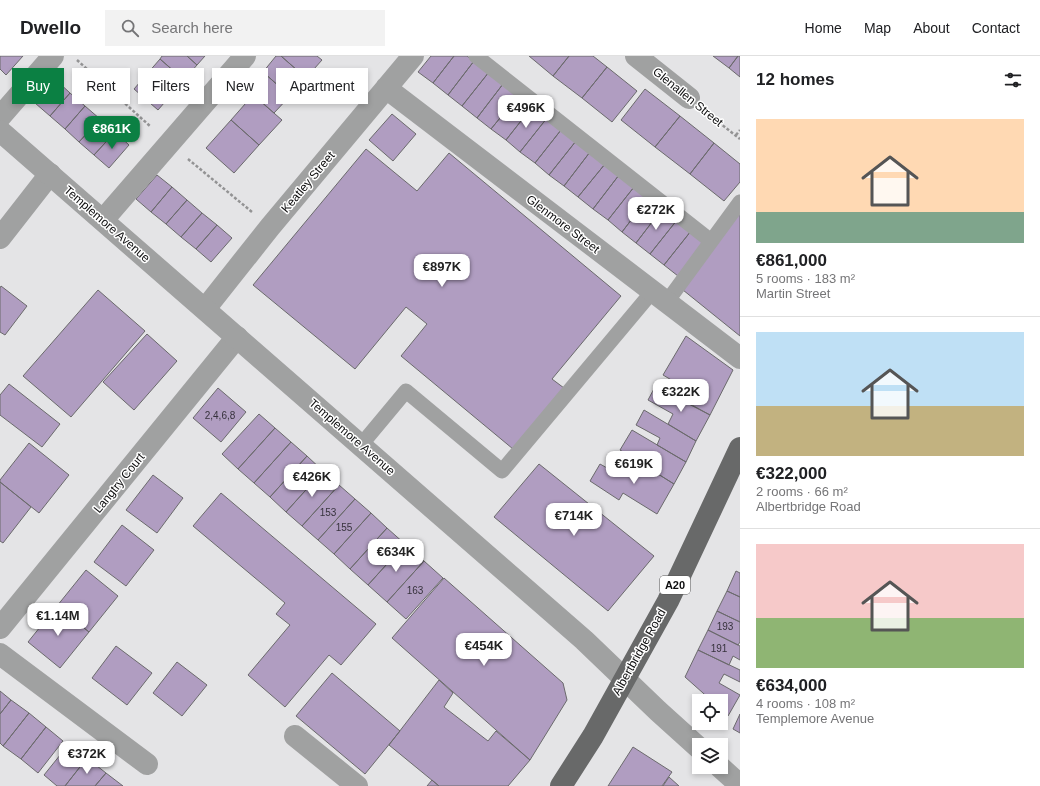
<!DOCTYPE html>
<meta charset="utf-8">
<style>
body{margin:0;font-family:Arial,sans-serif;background:#f2f2f2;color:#202124;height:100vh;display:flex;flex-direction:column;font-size:15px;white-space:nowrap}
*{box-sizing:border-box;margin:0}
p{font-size:13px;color:#757577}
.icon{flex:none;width:22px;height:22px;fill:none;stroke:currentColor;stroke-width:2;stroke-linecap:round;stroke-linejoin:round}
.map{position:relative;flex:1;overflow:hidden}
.details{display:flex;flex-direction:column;background:#fff;width:300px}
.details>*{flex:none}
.hud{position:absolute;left:12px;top:12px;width:380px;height:36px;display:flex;gap:8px}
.controls{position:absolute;left:692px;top:638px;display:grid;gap:8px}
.controls a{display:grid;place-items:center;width:36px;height:36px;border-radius:0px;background:#fff;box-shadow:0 2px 6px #0003;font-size:20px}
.price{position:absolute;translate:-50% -34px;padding:0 9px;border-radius:8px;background:#fff;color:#222;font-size:13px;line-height:26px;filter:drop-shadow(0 1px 2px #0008)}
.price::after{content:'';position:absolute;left:50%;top:24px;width:12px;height:9px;margin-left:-6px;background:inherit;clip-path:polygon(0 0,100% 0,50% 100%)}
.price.active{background:#0b8043;color:#fff}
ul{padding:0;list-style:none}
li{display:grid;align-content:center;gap:8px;height:212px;padding:0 16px}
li+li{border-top:1px solid #e0e0e0}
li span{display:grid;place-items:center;height:124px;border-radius:0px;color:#555}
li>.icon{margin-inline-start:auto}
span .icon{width:72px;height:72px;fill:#fffc;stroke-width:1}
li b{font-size:17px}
h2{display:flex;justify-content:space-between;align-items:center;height:48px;padding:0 16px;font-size:17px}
.tag{padding:0 14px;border-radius:0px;background:#fff;box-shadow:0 2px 6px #0003;font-size:14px;line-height:36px}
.tag.active{background:#0b8043;color:#fff}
header{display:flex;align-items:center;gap:24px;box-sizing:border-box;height:56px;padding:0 20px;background:#fff;border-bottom:1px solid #e0e0e0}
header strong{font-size:19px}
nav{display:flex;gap:22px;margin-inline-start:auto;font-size:14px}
.search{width:280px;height:36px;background:#f2f2f2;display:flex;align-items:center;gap:10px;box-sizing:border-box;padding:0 14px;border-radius:0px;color:#757577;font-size:15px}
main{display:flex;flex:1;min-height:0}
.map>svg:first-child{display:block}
.building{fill:#b09dc1;stroke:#6b6a6c}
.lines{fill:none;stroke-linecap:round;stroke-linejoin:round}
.path{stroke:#939394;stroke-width:2.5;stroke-dasharray:3 2;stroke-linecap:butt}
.service{stroke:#a0a1a1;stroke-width:15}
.minor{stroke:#a0a1a1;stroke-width:22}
.tertiary{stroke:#a0a1a1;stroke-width:22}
.primary{stroke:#686969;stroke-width:22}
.labels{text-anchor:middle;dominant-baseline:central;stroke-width:3;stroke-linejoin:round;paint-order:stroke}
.number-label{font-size:10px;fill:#36323c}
.shield{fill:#fff;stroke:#565657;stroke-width:1}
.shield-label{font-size:11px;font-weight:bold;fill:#0e0e0f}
.street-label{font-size:12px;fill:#0e0e0f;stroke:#fff}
</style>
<header>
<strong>Dwello</strong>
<div class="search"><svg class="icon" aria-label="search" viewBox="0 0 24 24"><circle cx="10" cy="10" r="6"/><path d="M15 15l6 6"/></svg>Search here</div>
<nav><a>Home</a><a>Map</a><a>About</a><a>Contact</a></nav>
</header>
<main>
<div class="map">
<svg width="740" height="730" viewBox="0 0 740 730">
<rect width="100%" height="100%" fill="#e4e4e6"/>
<path class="building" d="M0,0H23L6,19L0,13Z
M162,0H187L197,9L184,24L160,3Z
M187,0H205L197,9Z
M276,0H281L306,22L290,40L263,16Z
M281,0H317L322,4L306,22Z
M431,0H454L433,27L418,16Z
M454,0H467L474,5L448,39L433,27Z
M529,0H569L553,20Z
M569,0H593L607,11L582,42L553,20Z
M713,0H738L729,12Z
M738,0H740V21L729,12Z
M160,3L184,24L171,39L147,18Z
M474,5L489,16L462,50L448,39Z
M607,11L637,35L612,66L582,42Z
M263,16L290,40L274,57L247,33Z
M489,16L503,28L477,62L462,50Z
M147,18L171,39L158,54L134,33Z
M56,24L70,37L50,60L35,47Z
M503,28L518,40L491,73L477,62Z
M645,33L680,60L655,91L621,64Z
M70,37L85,50L65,73L50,60Z
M253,39L282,64L259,89L231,64Z
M518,40L532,51L506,84L491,73Z
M85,50L100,63L79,86L65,73Z
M532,51L547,62L520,96L506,84Z
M392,58L416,78L393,105L369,84Z
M680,60L714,87L690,118L655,91Z
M547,62L561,74L535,107L520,96Z
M100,63L115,76L94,99L79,86Z
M231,64L259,89L234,117L206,92Z
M561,74L576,85L549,119L535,107Z
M115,76L129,89L109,112L94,99Z
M576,85L590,96L564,130L549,119Z
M714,87L740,108V126L724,145L690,118Z
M366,93L417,135L449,97L621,240L552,323L564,332L513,393L401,300L427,268L406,251L355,313L253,229Z
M590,96L605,108L578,141L564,130Z
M605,108L619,119L593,153L578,141Z
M157,119L172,131L151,156L136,143Z
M619,119L634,131L608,164L593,153Z
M172,131L187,144L166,168L151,156Z
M634,131L648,142L622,176L608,164Z
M648,142L662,153L636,187L622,176Z
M187,144L202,157L181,181L166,168Z
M662,153L677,164L650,198L636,187Z
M740,154V280L683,234Z
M202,157L217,169L196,193L181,181Z
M677,164L691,175L664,209L650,198Z
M217,169L232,182L211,206L196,193Z
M691,175L705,186L678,220L664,209Z
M1,230L27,250L5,279L0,276V232Z
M98,234L145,275L71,361L23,320Z
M147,278L177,305L134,354L103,326Z
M686,280L733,314L710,359L679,343L685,332L663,319Z
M9,328L60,368L42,391L0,359V339Z
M656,329L710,359L696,385L668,368L673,358L648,344Z
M218,332L246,356L221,386L193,362Z
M644,354L696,385L686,406L657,389L660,382L636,369Z
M259,358L275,372L238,413L222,398Z
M275,372L291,386L254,427L238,413Z
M632,374L686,406L674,428L620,394Z
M291,386L307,400L270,441L254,427Z
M29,387L69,419L39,457L0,426V424Z
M307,400L323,415L286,456L270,441Z
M625,403L643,413L645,410L674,428L657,458L623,437L619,444L590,425L600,408L616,417Z
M539,408L654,500L608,555L494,461Z
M323,415L339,429L302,470L286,456Z
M153,419L183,442L157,477L126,454Z
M0,426L31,451L3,487L0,485Z
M339,429L355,443L318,484L302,470Z
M221,437L376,568L341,609L329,599L285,651L248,619L290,569L276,558L285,547L193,470Z
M355,443L371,457L334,498L318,484Z
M371,457L387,472L350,513L334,498Z
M122,469L154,494L126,530L94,506Z
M387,472L405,488L368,529L350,513Z
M405,488L424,505L387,546L368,529Z
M424,505L443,522L406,563L387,546Z
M86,514L118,540L89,576L57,550Z
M736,515L740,517V541L727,535Z
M444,522L563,627L567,644L530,704L392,582Z
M727,535L740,541V566L717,555Z
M57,550L89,576L60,612L28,586Z
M717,555L740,566V586L738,589L708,574Z
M708,574L740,590V604L733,600L729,609L698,594Z
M116,590L152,617L127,649L92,622Z
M698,594L740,614V626L724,618L719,627L740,639L728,660L721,654V645H712L685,621Z
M177,606L207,629L182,660L153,637Z
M332,617L400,675L365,718L296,660Z
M439,624L453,637L444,651L488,685L496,675L530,704L508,730H439L389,689Z
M0,635L11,644L0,658Z
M11,644L29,657L3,690L0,687V658Z
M29,657L46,671L21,703L3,690Z
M740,658V677L733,673Z
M46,671L63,685L38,717L21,703Z
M69,688L87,702L65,730H57L44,719Z
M633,691L672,716L662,730H608Z
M87,702L106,717L95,730H65Z
M106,717L123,730H95Z
M669,721L679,730H663Z
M432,724L439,730H427Z"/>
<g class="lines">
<path class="path" d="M77,4L151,71
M707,57L740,83
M736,79L740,74
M188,103L252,156"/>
<path class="service" d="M476,0L711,185
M666,247L740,146
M361,389L406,335L502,415L652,236"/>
<path class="minor" d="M636,0L689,42
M386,32L740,302
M0,61L53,0
M103,164L245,0
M0,182L50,118
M205,253L270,171L413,0
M0,572L237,281
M0,598L147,708
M295,680L357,730"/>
<path class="tertiary" d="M0,75L584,584L658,655L699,692
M720,711L740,729"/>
<path class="primary" d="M561,730L593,680L668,545L740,392"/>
</g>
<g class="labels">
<g class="number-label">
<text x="220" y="359">2,4,6,8</text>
<text x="328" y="456">153</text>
<text x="344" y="471">155</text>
<text x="415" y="534">163</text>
<text x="725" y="570">193</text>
<text x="719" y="592">191</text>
</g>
<rect class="shield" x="660" y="520" width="30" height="18" rx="3"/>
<g class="shield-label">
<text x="675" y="529">A20</text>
</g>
<g class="street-label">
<text transform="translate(688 41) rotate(39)">Glenallen Street</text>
<text transform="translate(308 126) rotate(-50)">Keatley Street</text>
<text transform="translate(107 168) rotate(41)">Templemore Avenue</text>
<text transform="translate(563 168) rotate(37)">Glenmore Street</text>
<text transform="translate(352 381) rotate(41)">Templemore Avenue</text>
<text transform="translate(119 427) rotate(-51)">Langtry Court</text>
<text transform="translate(639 596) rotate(-61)">Albertbridge Road</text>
</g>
</g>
</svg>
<div class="controls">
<a><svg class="icon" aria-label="locate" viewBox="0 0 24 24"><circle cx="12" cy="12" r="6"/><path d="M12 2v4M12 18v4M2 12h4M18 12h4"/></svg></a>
<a><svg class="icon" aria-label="layers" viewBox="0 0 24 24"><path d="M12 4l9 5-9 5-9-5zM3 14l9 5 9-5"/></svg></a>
</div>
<b class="price" style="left:526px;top:73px">€496K</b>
<b class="price active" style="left:112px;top:94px">€861K</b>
<b class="price" style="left:656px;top:175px">€272K</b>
<b class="price" style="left:442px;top:232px">€897K</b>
<b class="price" style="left:681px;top:357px">€322K</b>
<b class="price" style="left:634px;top:429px">€619K</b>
<b class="price" style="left:312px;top:442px">€426K</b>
<b class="price" style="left:574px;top:481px">€714K</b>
<b class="price" style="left:396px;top:517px">€634K</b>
<b class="price" style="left:58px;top:581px">€1.14M</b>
<b class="price" style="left:484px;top:611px">€454K</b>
<b class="price" style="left:87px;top:719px">€372K</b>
<div class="hud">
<a class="tag active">Buy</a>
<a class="tag">Rent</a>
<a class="tag">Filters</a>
<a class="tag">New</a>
<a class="tag">Apartment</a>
</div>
</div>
<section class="details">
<h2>12 homes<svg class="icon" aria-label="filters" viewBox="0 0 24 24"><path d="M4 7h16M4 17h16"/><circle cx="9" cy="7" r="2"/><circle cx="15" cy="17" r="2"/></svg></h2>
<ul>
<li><span style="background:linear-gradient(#ffd9b3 75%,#7fa58c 0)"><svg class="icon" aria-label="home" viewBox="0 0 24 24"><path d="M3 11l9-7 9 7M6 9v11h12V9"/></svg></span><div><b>€861,000</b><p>5 rooms · 183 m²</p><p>Martin Street</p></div></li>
<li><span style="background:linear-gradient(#bfe0f5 60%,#c2b280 0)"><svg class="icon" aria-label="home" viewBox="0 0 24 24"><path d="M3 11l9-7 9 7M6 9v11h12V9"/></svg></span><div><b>€322,000</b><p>2 rooms · 66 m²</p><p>Albertbridge Road</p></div></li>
<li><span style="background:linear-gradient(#f6c9c9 60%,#8fb573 0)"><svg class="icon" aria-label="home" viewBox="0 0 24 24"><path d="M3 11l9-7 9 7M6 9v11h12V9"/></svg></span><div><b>€634,000</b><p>4 rooms · 108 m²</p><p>Templemore Avenue</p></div></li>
</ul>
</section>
</main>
